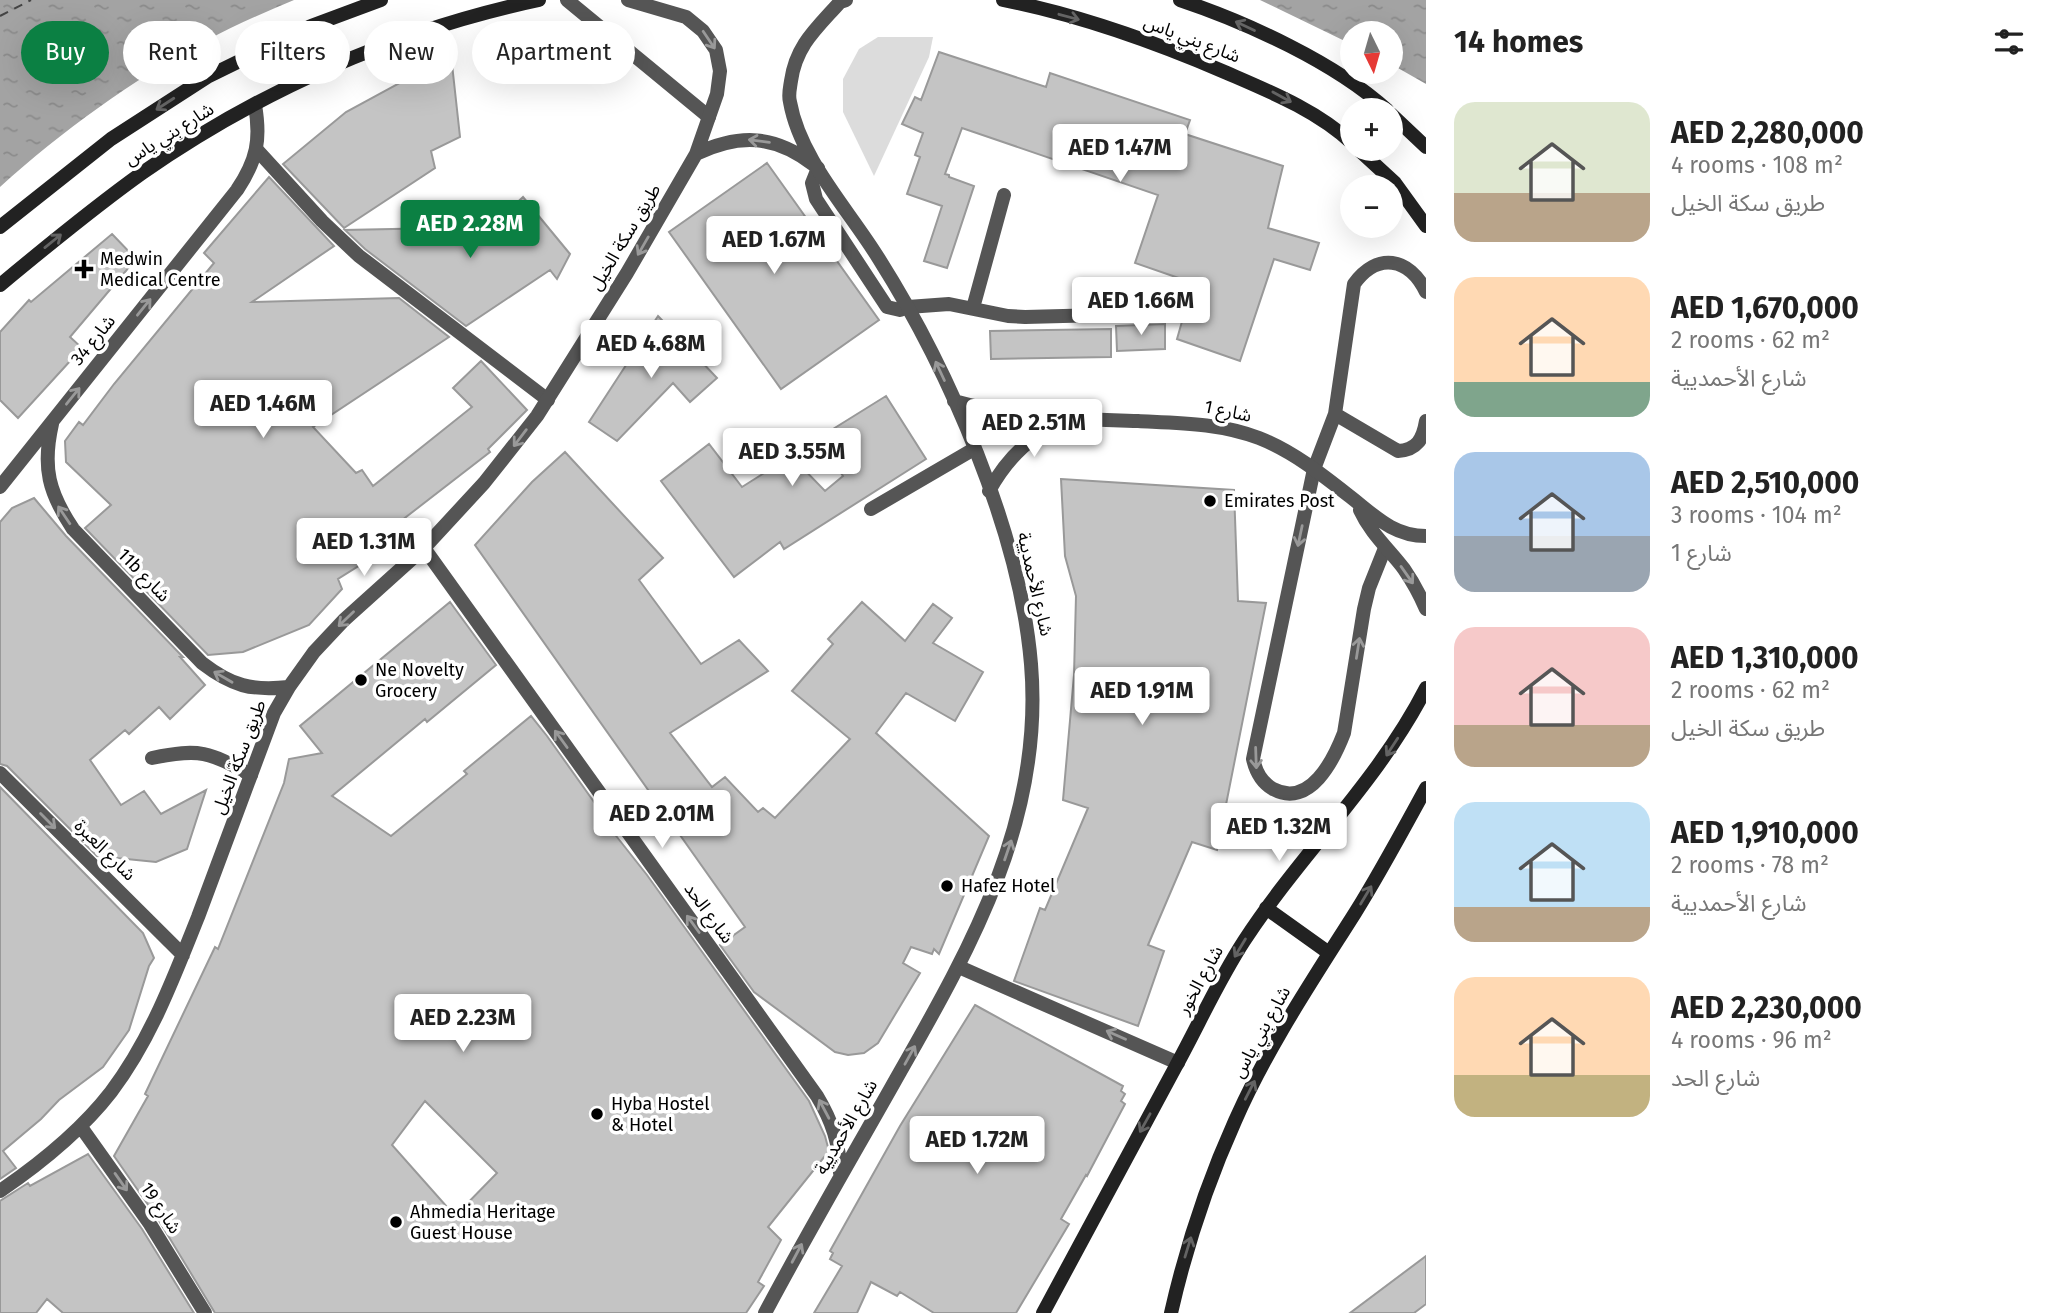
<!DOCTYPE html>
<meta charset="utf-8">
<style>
body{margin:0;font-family:"Fira Sans","Noto Sans Arabic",sans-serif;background:#f6f6f6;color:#222;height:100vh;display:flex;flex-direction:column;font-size:26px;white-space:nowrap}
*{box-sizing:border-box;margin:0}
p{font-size:23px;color:#767676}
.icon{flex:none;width:38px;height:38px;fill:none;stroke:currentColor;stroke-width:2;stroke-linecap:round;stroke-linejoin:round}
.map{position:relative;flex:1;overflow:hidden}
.panel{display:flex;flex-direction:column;background:#fff;width:630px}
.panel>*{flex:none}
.guide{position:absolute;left:21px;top:21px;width:665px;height:63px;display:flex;gap:14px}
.needle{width:46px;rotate:175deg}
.controls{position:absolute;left:1340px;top:21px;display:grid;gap:14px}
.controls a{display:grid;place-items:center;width:63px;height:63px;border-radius:50%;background:#fff;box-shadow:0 7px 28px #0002;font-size:35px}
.price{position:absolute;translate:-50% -60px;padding:0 16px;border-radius:7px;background:#fff;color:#222;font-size:23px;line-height:46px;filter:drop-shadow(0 2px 4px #0008)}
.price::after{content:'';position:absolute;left:50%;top:42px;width:21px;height:16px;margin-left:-10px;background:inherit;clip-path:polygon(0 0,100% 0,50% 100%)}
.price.active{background:#0b8043;color:#fff}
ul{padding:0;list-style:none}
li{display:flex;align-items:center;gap:21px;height:175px;padding:0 28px}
li span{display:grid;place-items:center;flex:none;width:196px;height:140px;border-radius:21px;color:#555}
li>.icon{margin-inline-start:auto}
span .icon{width:84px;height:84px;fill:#fffc;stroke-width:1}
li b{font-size:30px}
h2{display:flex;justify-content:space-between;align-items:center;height:84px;padding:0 28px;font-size:30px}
.pill{padding:0 24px;border-radius:32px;background:#fff;box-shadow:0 7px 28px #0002;font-size:24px;line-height:63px}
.pill.active{background:#0b8043;color:#fff}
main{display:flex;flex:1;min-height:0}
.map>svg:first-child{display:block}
.green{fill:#dcdcdc}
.water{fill:url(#water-ripples)}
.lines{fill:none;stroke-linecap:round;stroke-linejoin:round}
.ferry{stroke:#444;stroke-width:2;stroke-dasharray:9 7;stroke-linecap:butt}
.building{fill:#c4c4c4;stroke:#999;stroke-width:2;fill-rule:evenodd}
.lane{stroke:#555;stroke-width:14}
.street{stroke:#555;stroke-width:14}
.secondary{stroke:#222;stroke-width:14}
.oneway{stroke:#646464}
.oneway2{stroke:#999}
.poi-dot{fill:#000;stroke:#fff;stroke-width:2.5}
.labels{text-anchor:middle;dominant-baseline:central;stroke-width:7;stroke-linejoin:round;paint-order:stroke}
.street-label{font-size:18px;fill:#000;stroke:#fff}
.poi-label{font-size:18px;fill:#000;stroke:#fff;text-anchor:start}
</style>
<main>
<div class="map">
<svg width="1426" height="1313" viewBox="0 0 1426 1313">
<defs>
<pattern id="water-ripples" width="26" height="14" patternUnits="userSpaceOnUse" patternTransform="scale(1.75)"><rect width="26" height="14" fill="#a3a3a3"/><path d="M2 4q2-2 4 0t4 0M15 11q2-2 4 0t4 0" fill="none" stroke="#8b8b8b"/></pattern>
</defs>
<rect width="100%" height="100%" fill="#fff"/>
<path class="green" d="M878,37H933L929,57L874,176L843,112V79L859,49Z"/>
<path class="water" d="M0,0H294C264,13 234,25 206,41C132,80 62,131 0,187Z
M1260,0H1426V84L1391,64V33H1353V45Z"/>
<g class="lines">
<path class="ferry" d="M0,16L31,0"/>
</g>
<path class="building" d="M939,52L1046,87L1050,73L1190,120L1185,134L1283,166L1268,228L1319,243L1310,270L1274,259L1240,361L1177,339L1193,283L1135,263L1158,195L962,128L945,174L949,175V177L974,186L947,268L924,261L942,206L907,194L920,157L915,155L923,133L902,124L915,97L921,100Z
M451,55L460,137L431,151L435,168L344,228L283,164L346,112Z
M767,163L879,320L781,389L669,232Z
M269,177L334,246L252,302L399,298L449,337L313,427L356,473L362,470L373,486L472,407L453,388L481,361L527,410L488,449L490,452L397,524L405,537L338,579L342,589L309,625L243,652L208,655L85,528L111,505L66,462L65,441L79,422L83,425L114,384L214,263L204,253Z
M523,197L570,254L557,279L550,270L466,326L365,249L345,230L491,227Z
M112,234L136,259L70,337L82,348L18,418L0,400V332L29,300L31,302Z
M658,316L717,378L690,402L673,383L617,441L589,422Z
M1165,324V349L1117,351L1116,326Z
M1111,329V357L991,359L990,331Z
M886,396L926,459L784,549L780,542L734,577L661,481L709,444L742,487L791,456L825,491L843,476L817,439Z
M565,452L663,558L639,580L701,664L739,640L768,671L670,733L712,787L725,777L758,812L763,808L775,818L850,739L792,691L833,644L828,639L862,602L905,641L933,604L952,618L933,643L983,672L955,721L906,693L876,733L989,836L939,954L934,949L932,954L911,947L903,963L920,973L878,1043L864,1053L848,1055L835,1052L754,992L720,945L745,927L475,545L532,482Z
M1061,479L1234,490L1238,601L1266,603L1217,850L1192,842L1148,945L1164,951L1138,1026L1014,981L1040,908L1045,910L1088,808L1063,800L1074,675L1076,596L1065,556Z
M34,498L66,536L183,657H180L205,685L170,719L159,707L129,734L125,730L90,760L121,805L144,791L161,814L206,790L187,849L156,862L97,856L7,766L0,764V522L12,508Z
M450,602L496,665L427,722L425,719L332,796L391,836L467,774L464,771L531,716L547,736L614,830L613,832L647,875L809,1101L825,1136L829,1151L768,1227L781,1240L758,1282L764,1286L746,1313H215L158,1219L114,1156L148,1096L145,1094L215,947L218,949L284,783L289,759L322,753L300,726ZM425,1101L497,1173L455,1216L392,1145Z
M0,787L143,933L154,958L149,966L129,1030L103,1067L59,1100L41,1119L3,1151L16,1168L0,1179Z
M975,1005L1123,1086L1121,1091L1125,1094L1121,1101L1125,1104L1087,1176L1086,1175L1061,1219L1069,1224L1016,1313H934L900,1292L897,1296L871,1282L857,1313H814L842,1266L830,1259L833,1253L830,1251L900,1126Z
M88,1154L142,1229L194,1313H63L47,1299L36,1313H0V1201L28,1183L30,1186Z
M1426,1256V1304L1414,1313H1350Z"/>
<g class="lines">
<path class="lane" d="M567,0L709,117
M257,150L322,221L359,256L548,400
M818,168L812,183L816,199L887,307L900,310L908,307L949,304L1008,316L1025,317L1140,314
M973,308L1004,195
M1335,414L1398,451C1417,450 1423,439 1426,421
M871,509L974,449
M1385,548L1369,588L1364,609L1344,733C1334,759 1310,809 1273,789C1261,782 1256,772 1253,759L1314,469L1335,414L1354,284C1377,252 1409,257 1426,292
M152,758C200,748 209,752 251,775
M959,967L1178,1063"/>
<path class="street" d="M696,154C740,133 775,135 814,165
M954,401C1015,418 1076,419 1138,421C1179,423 1220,423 1259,438C1292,451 1320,473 1348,495C1373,514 1392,536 1426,536
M52,424C42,468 49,493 73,529L202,663C232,686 251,691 289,687
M0,487L237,190C257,160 261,140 255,105
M989,491C1007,458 1031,434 1066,420
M1360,510C1371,534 1389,549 1404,569C1413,582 1420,595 1426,609
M424,548L817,1096C832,1121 840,1144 840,1173
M0,773L183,955
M81,1127L150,1224L205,1313
M0,1191C41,1163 80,1132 111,1092C151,1039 173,979 198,917C224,849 249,781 274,713L289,687L314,652L344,620L424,548L484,483L537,416L627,273L696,154L717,94L720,71L716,50L703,31L686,17L628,0
M765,1313C808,1232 855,1152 900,1072C973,944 1044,817 1031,664C1020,532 949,370 879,259C849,210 800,159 790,102C788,95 790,88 791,81C796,45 817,28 840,2L846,0"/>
<path class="secondary" d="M1003,0C1080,15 1155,42 1227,73C1271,92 1318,111 1353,144
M1180,0C1246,22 1336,63 1387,110
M1391,114L1426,147
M1358,149L1395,183L1426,226
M0,227L111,139L207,77L311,26L381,0
M0,285C47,246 93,208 142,173C261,90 397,30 539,0
M1266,908L1329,953
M1043,1313C1087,1231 1132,1149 1176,1066C1199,1024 1218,981 1244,941C1301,853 1378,782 1426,688
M1171,1313C1186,1247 1207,1183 1235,1121C1267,1048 1312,981 1355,913C1380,873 1403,830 1426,788"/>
</g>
<defs><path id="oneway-shaft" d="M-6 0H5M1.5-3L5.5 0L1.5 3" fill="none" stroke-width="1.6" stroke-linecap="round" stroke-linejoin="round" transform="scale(1.75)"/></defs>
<g class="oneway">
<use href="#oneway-shaft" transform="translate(1069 17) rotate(15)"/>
<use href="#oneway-shaft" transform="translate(1245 26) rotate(-155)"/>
<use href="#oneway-shaft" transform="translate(1282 97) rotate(29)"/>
<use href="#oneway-shaft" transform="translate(165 104) rotate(147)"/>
<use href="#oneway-shaft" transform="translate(53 241) rotate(-39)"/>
<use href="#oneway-shaft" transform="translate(1392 747) rotate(123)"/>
<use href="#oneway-shaft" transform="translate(1366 895) rotate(-59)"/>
<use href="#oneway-shaft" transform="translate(1240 948) rotate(121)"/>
<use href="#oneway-shaft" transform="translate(1250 1090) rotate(-63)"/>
<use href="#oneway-shaft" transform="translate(1145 1123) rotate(119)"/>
<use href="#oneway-shaft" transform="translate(1188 1247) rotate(-73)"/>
</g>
<g class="oneway2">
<use href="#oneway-shaft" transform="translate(709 40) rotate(56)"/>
<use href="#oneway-shaft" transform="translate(759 141) rotate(-173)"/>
<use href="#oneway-shaft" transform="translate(643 246) rotate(120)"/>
<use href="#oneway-shaft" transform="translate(144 307) rotate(-51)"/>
<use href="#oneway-shaft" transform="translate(940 371) rotate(-115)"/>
<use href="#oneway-shaft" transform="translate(73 396) rotate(-51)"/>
<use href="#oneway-shaft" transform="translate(520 438) rotate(127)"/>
<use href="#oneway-shaft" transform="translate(64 515) rotate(-124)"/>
<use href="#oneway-shaft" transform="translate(1300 536) rotate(102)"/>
<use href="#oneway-shaft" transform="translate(1407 575) rotate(55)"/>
<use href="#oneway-shaft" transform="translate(346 619) rotate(136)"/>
<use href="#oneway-shaft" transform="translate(1358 648) rotate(-81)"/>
<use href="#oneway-shaft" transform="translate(223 677) rotate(-150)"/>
<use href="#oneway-shaft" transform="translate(561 739) rotate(-126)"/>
<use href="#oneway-shaft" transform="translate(1256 758) rotate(88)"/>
<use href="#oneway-shaft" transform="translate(48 821) rotate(45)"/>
<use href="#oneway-shaft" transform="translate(1008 850) rotate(-71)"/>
<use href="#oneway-shaft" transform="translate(693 924) rotate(-126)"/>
<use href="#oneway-shaft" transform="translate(1116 1035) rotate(-156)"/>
<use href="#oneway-shaft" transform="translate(910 1055) rotate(-61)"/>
<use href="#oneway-shaft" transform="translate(824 1109) rotate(-118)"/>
<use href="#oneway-shaft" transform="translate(121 1182) rotate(55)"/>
<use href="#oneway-shaft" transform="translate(797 1253) rotate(-62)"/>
</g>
<g class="poi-dot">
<path d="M80.5 258.5h7v7h7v7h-7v7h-7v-7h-7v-7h7z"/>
<circle cx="1210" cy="501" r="7"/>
<circle cx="361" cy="680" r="7"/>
<circle cx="947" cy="886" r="7"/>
<circle cx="597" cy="1114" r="7"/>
<circle cx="396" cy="1222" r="7"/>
</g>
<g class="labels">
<g class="street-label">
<text transform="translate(1192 39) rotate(21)">شارع بني ياس</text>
<text transform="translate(169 134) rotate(-32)">شارع بني ياس</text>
<text transform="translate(625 237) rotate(-59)">طريق سكة الخيل</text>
<text transform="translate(93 340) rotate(-51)">شارع 34</text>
<text transform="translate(1228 411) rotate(12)">شارع 1</text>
<text transform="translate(144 575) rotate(46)">11b شارع</text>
<text transform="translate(1035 584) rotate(77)">شارع الأحمديية</text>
<text transform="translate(239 757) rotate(-69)">طريق سكة الخيل</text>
<text transform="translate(105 850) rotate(45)">شارع العبرة</text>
<text transform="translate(709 913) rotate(54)">شارع الحد</text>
<text transform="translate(1200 980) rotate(-61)">شارع الخور</text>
<text transform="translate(1261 1032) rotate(-61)">شارع بني ياس</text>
<text transform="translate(846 1127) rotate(-60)">شارع الأحمديية</text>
<text transform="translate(161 1208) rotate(56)">شارع 19</text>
</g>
<g class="poi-label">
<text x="100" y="259">Medwin<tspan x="100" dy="21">Medical Centre</tspan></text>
<text x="1224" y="501">Emirates Post</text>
<text x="375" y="670">Ne Novelty<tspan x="375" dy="21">Grocery</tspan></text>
<text x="961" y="886">Hafez Hotel</text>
<text x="611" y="1104">Hyba Hostel<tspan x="611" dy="21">&amp; Hotel</tspan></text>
<text x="410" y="1212">Ahmedia Heritage<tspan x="410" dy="21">Guest House</tspan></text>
</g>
</g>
</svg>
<div class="controls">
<a><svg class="needle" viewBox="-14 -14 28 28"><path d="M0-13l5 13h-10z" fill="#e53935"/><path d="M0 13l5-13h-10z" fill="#767676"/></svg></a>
<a>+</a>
<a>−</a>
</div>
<b class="price" style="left:1120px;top:184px">AED 1.47M</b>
<b class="price active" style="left:470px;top:260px">AED 2.28M</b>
<b class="price" style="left:774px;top:276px">AED 1.67M</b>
<b class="price" style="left:1141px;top:337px">AED 1.66M</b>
<b class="price" style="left:651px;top:380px">AED 4.68M</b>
<b class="price" style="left:263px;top:440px">AED 1.46M</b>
<b class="price" style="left:1034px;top:459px">AED 2.51M</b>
<b class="price" style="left:792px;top:488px">AED 3.55M</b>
<b class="price" style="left:364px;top:578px">AED 1.31M</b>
<b class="price" style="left:1142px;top:727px">AED 1.91M</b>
<b class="price" style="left:662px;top:850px">AED 2.01M</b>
<b class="price" style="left:1279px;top:863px">AED 1.32M</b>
<b class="price" style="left:463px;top:1054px">AED 2.23M</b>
<b class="price" style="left:977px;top:1176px">AED 1.72M</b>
<div class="guide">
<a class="pill active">Buy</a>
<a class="pill">Rent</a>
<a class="pill">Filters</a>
<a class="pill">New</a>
<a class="pill">Apartment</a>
</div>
</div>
<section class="panel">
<h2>14 homes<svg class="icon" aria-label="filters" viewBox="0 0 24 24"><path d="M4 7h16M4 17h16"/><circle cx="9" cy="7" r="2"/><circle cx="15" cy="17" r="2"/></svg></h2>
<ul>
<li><span style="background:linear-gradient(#dfe7d0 65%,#b9a48a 0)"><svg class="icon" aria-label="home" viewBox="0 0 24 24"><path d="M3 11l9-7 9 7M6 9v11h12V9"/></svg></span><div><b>AED 2,280,000</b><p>4 rooms · 108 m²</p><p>طريق سكة الخيل</p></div></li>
<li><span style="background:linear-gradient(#ffd9b3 75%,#7fa58c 0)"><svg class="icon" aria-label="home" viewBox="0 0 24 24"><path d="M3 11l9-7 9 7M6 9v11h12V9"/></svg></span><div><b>AED 1,670,000</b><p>2 rooms · 62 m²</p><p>شارع الأحمديية</p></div></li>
<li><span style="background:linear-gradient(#a9c7e8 60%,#9aa5b1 0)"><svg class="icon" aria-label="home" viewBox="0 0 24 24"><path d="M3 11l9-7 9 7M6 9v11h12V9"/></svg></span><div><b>AED 2,510,000</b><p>3 rooms · 104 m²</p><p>شارع 1</p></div></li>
<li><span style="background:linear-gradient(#f6c9c9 70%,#b9a48a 0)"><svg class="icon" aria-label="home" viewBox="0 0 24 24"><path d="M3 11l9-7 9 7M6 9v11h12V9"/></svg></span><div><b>AED 1,310,000</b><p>2 rooms · 62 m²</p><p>طريق سكة الخيل</p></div></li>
<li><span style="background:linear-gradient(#bfe0f5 75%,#b9a48a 0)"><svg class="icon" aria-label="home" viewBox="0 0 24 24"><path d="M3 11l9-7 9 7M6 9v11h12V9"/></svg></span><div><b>AED 1,910,000</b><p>2 rooms · 78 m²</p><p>شارع الأحمديية</p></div></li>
<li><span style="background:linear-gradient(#ffd9b3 70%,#c2b280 0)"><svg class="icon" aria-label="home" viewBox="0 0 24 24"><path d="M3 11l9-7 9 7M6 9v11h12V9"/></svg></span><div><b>AED 2,230,000</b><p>4 rooms · 96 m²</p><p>شارع الحد</p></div></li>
</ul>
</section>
</main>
